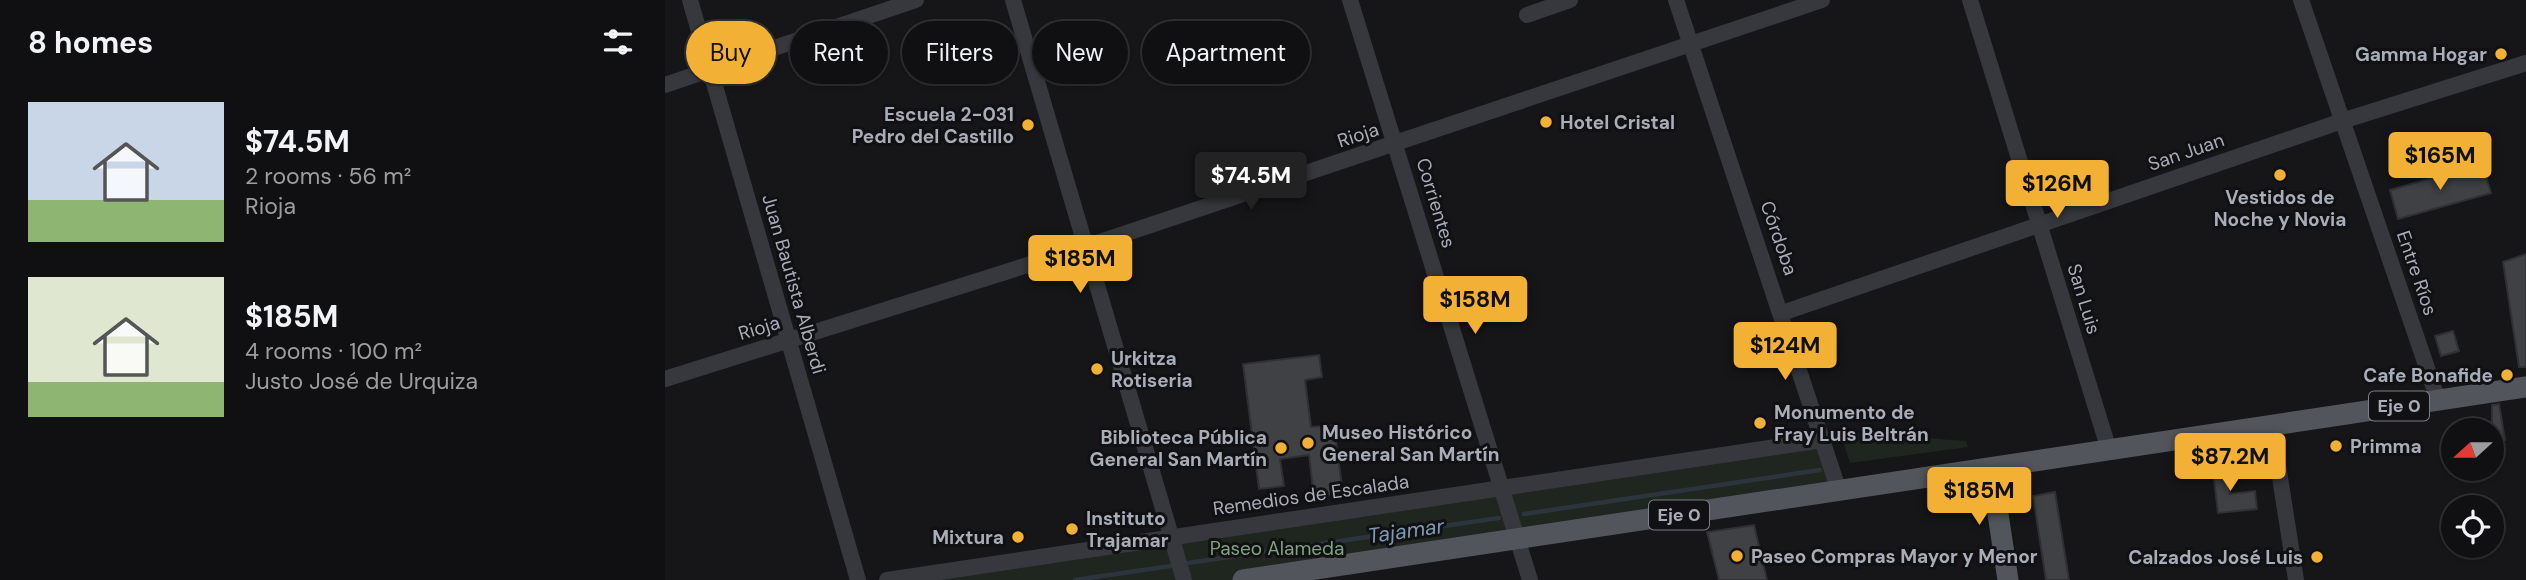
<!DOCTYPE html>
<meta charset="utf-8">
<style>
body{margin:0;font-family:"DM Sans",sans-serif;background:#19191b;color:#f1f3f6;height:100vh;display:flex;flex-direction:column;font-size:26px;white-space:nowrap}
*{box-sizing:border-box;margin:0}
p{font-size:23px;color:#9c9d9f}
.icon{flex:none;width:38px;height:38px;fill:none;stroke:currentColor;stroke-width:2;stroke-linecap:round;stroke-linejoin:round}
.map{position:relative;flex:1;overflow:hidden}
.panel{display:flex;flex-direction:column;background:#101012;width:665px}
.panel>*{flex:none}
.guide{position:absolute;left:21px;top:21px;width:665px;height:63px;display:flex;gap:14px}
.needle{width:46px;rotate:249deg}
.buttons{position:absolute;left:1776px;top:418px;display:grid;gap:14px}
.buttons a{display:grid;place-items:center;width:63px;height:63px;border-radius:50%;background:#101012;box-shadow:0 2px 5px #0004,0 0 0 2px #303032;font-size:35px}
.price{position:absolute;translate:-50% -60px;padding:0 16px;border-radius:7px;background:#f2b134;color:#111;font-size:23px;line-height:46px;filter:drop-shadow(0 2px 4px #0008)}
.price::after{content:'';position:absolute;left:50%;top:42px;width:21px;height:16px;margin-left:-10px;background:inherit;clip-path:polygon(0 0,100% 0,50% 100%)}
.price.on{background:#222;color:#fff}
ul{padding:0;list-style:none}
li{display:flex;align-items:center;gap:21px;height:175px;padding:0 28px}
li span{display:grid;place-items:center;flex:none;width:196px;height:140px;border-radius:0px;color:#555}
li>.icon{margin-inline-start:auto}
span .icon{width:84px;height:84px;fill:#fffc;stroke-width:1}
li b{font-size:30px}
h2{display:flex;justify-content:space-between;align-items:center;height:84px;padding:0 28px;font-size:30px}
.pill{padding:0 24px;border-radius:32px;background:#101012;box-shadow:0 2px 5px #0004,0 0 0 2px #303032;font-size:24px;line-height:63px}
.pill.on{background:#f2b134;color:#111}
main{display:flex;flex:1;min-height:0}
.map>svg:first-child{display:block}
.green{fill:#1e261f}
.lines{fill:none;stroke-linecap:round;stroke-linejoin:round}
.stream{stroke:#2c353c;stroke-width:4.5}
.building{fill:#404145;stroke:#303034;stroke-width:2}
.minor{stroke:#37383d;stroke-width:16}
.major{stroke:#53555c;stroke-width:21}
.poi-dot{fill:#f2b134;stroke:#111113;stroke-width:2.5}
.labels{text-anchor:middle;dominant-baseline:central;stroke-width:6;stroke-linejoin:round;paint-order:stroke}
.shield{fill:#111113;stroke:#7b7e86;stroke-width:2}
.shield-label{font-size:18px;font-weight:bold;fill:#a8adb8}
.poi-label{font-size:19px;font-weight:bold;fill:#a8adb8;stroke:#111113;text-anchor:start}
.street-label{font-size:19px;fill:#a8adb8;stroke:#111113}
.park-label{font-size:19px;fill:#7fa381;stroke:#111113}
.water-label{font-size:21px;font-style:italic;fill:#7f9bb3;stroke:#111113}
</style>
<main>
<section class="panel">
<h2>8 homes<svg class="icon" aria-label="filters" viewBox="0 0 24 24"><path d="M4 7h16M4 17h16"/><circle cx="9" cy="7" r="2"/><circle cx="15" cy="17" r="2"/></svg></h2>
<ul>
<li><span style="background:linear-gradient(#c9d6e8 70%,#8fb573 0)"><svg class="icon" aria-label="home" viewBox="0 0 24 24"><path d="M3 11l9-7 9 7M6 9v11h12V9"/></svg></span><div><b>$74.5M</b><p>2 rooms · 56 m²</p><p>Rioja</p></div></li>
<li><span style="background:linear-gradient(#dfe7d0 75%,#8fb573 0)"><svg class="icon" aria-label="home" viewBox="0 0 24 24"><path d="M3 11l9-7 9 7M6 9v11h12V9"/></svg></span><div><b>$185M</b><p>4 rooms · 100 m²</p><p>Justo José de Urquiza</p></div></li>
</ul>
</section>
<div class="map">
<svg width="1861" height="580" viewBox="0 0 1861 580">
<rect width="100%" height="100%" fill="#161618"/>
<path class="green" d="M1175,432L1301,441L1303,447L1185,463Z
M1158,440L1174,491L578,580H223Z"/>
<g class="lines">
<path class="stream" d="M859,514L1155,470
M523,563L834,518
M410,580L506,566"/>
</g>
<path class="building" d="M1817,164L1826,193L1733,219L1725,190Z
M1861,254V367H1854L1838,262Z
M1788,331L1794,351L1776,356L1770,336Z
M654,355L657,377L640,380L646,427L669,425L678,494L649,497L644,455L615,459L619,486L594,489L578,364Z
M1834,404L1840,440L1827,442V405Z
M1560,461L1565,494L1590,491L1592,509L1553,513L1547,462Z
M1390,492L1404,580H1381L1368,496Z
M1089,525L1102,580H1054L1042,532Z"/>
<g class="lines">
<path class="minor" d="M25,0L193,580
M348,0L519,580
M685,0L865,580
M1011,0L1174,491
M1305,0L1444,450
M1636,0L1773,400
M862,15L905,0
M0,85L251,0
M1117,313L1677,121L1861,63
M0,379L420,247L1157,0
M1607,426L1631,580
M222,580L1158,440"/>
<path class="major" d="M1326,468L1343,580
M578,580L1861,387"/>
</g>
<g class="poi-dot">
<circle cx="1836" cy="54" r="7"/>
<circle cx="881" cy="122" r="7"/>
<circle cx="363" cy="125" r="7"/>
<circle cx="1615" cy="175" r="7"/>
<circle cx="432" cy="369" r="7"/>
<circle cx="1842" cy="375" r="7"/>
<circle cx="1095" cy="423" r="7"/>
<circle cx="643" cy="443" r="7"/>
<circle cx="1671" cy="446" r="7"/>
<circle cx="616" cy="448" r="7"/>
<circle cx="407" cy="529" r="7"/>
<circle cx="353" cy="537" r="7"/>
<circle cx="1072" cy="556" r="7"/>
<circle cx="1652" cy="557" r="7"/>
</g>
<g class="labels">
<g class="shield">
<rect x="1704" y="391.5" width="60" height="29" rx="5"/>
<rect x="984" y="500.5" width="60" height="29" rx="5"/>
</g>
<g class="shield-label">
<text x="1734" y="406">Eje 0</text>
<text x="1014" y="515">Eje 0</text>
</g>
<g class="poi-label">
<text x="1822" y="54" text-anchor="end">Gamma Hogar</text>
<text x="349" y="114" text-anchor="end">Escuela 2-031<tspan x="349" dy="22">Pedro del Castillo</tspan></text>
<text x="895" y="122">Hotel Cristal</text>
<text x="1615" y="197" text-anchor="middle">Vestidos de<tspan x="1615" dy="22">Noche y Novia</tspan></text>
<text x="446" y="358">Urkitza<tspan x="446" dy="22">Rotiseria</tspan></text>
<text x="1828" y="375" text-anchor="end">Cafe Bonafide</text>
<text x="1109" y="412">Monumento de<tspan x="1109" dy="22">Fray Luis Beltrán</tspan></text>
<text x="657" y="432">Museo Histórico<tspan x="657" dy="22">General San Martín</tspan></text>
<text x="602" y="437" text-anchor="end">Biblioteca Pública<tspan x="602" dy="22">General San Martín</tspan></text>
<text x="1685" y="446">Primma</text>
<text x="421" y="518">Instituto<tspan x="421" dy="22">Trajamar</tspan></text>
<text x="339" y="537" text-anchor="end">Mixtura</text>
<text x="1086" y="556">Paseo Compras Mayor y Menor</text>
<text x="1638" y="557" text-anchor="end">Calzados José Luis</text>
</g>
<g class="street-label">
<text transform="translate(693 135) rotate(-18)">Rioja</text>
<text transform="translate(1521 152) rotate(-19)">San Juan</text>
<text transform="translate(771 203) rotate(73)">Corrientes</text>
<text transform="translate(1114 238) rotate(71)">Córdoba</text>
<text transform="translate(1752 273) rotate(71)">Entre Ríos</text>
<text transform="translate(129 284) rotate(74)">Juan Bautista Alberdi</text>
<text transform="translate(1419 299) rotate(73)">San Luis</text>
<text transform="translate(94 328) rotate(-17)">Rioja</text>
<text transform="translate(646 495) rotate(-8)">Remedios de Escalada</text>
</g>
<g class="park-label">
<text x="612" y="548">Paseo Alameda</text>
</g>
<g class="water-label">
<text transform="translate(741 531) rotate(-8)">Tajamar</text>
</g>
</g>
</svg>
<div class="buttons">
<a><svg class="needle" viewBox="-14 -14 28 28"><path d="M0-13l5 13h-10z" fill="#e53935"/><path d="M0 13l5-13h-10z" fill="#9c9d9f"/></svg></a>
<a><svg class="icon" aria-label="locate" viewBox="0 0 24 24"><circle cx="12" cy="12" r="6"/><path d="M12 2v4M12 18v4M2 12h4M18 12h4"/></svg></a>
</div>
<b class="price" style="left:1775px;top:192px">$165M</b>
<b class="price on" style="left:586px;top:212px">$74.5M</b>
<b class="price" style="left:1392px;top:220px">$126M</b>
<b class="price" style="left:415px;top:295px">$185M</b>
<b class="price" style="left:810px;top:336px">$158M</b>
<b class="price" style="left:1120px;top:382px">$124M</b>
<b class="price" style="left:1565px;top:493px">$87.2M</b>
<b class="price" style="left:1314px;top:527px">$185M</b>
<div class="guide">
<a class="pill on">Buy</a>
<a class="pill">Rent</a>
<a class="pill">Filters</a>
<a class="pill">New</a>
<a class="pill">Apartment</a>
</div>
</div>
</main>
